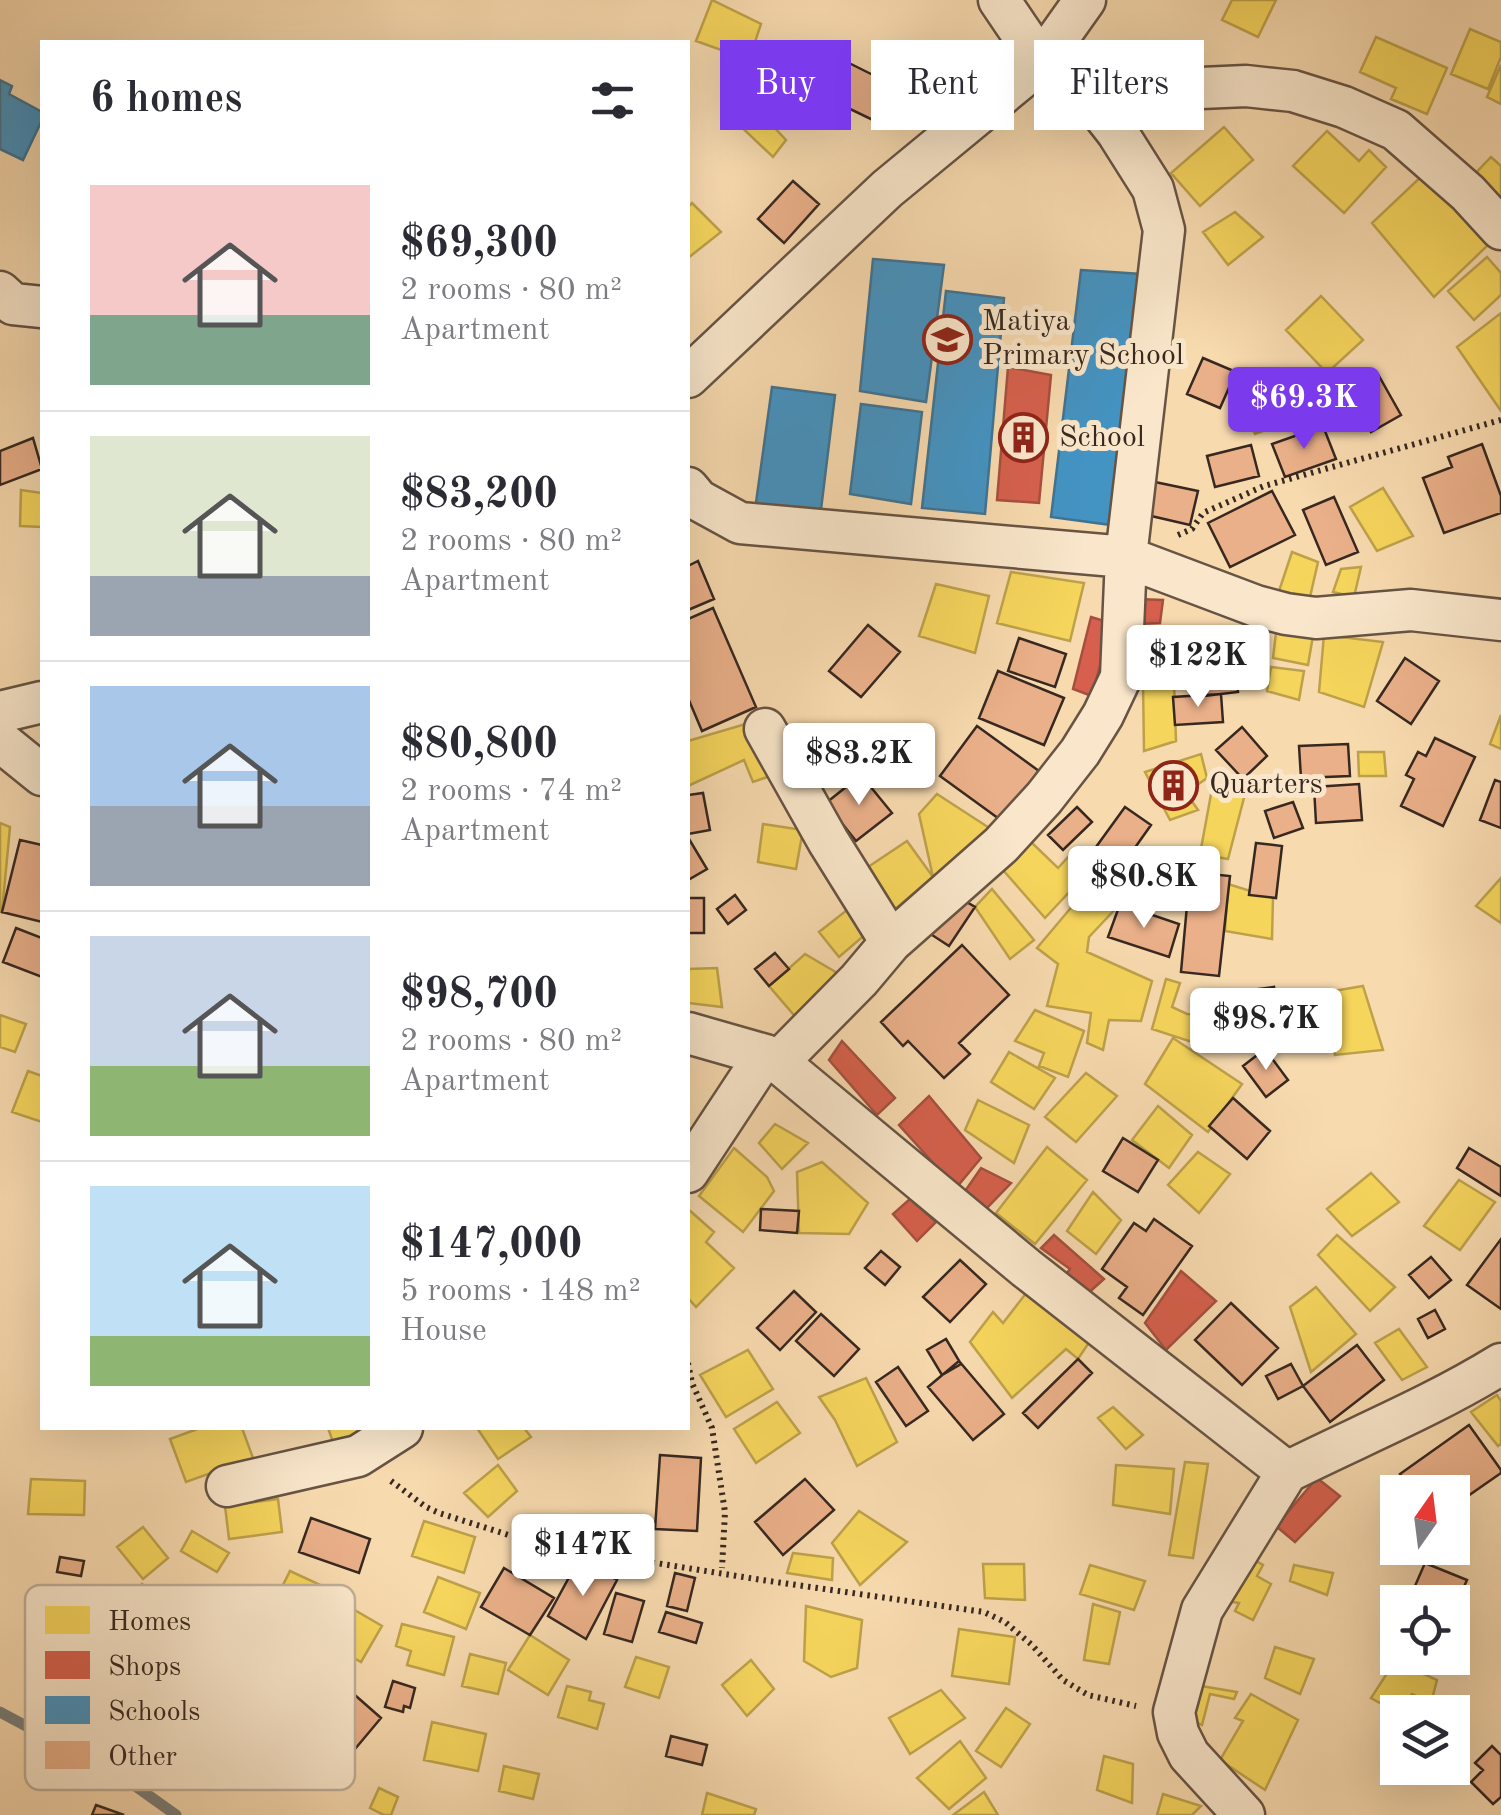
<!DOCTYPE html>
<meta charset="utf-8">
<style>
body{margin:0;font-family:"Old Standard TT",serif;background:#f2f2f3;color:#2b2b33;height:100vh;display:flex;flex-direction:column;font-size:38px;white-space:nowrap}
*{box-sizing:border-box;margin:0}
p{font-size:32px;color:#7c7c81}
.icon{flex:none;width:55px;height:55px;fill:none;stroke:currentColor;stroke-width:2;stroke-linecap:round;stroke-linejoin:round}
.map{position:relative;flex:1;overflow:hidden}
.sheet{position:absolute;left:40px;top:40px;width:650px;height:1390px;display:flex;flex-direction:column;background:#fff;border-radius:0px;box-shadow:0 10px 40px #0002}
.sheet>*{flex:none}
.banner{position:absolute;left:720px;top:40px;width:630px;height:90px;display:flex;gap:20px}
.needle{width:65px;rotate:14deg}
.fabs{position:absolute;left:1380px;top:1475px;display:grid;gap:20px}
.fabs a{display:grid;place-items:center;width:90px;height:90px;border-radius:0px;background:#fff;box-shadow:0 10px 40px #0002;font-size:50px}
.price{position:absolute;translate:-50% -85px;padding:0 22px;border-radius:10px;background:#fff;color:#222;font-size:32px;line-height:65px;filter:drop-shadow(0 2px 5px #0008)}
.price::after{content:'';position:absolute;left:50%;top:60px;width:30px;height:22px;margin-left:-15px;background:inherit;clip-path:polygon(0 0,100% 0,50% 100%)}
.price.on{background:#7c3aed;color:#fff}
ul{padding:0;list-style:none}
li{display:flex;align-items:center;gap:30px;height:250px;padding:0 50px}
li+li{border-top:2px solid #e1e1e2}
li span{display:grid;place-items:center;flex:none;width:280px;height:200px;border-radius:0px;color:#555}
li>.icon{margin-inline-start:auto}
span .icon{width:120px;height:120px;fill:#fffc;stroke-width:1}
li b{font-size:42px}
h2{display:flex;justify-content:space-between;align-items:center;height:120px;padding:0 50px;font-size:42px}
.chip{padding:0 35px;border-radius:0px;background:#fff;box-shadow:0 10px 40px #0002;font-size:35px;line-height:90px}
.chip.on{background:#7c3aed;color:#fff}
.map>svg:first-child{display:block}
.homes{fill:#f6d55c;stroke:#bda14a;stroke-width:2.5}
.shops{fill:#d6604d;stroke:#a64f40;stroke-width:2.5}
.schools{fill:#4393c3;stroke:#3f7392;stroke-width:2.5}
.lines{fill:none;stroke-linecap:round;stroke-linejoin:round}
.stream{stroke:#787e7a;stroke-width:11}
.building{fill:#eab089;stroke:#372820;stroke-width:2.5}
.minor-casing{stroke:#675444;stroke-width:45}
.path{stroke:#372820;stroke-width:6;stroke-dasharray:2.5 5;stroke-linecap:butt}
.minor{stroke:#fae7cb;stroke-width:40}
.labels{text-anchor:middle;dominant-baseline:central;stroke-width:10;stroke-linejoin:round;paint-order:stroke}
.poi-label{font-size:30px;fill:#372820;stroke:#fae7cb;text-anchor:start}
.key{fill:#fae7cb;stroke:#c0ae98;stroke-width:2.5}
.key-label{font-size:28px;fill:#372820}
</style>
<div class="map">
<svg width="1501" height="1815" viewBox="0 0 1501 1815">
<rect width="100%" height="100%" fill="#f8daaf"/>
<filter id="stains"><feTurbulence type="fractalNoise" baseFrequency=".002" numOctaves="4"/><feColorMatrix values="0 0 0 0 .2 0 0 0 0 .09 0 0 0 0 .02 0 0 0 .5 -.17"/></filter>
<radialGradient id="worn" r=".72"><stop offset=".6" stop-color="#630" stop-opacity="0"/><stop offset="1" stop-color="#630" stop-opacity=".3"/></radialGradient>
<path class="homes" d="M712,0L761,24L749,60L696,41Z
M1232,0H1276L1258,37L1222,20Z
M1470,29L1501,42V57L1488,89L1451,74Z
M1376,37L1447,68L1427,114L1391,99L1396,88L1360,72Z
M1501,65V104L1487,97Z
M767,81L795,101L773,126L786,140L773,157L735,121Z
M1224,127L1253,160L1200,206L1171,173Z
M1327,131L1359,161L1369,150L1386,167L1344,213L1293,166Z
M1491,157L1501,166V203L1471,178Z
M1427,171L1488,245L1434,297L1372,223Z
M692,203L721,232L688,258V207Z
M1235,212L1263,237L1228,265L1203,232Z
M1487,257L1501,273V295L1474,320L1448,291Z
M1321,296L1363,340L1327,373L1286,330Z
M1501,313V411L1457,347Z
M1294,380L1303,416L1255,434L1240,400Z
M1383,488L1413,536L1377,551L1350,507Z
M21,490L42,493V527L20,526Z
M1292,552L1318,562L1310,597L1279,591Z
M1361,567L1354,597L1333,592L1341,569Z
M1011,572L1084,583L1070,641L997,623Z
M936,584L989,596L975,653L919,636Z
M1277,624L1314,630L1308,665L1273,658Z
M1324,635L1383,642L1364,707L1319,692Z
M1271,667L1304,671L1299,700L1267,691Z
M1174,682L1176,741L1144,751L1143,684Z
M1501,715V749L1490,744Z
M749,723L773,775L753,782L744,760L688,786V741Z
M1358,752H1384L1386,776H1359Z
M1201,754L1207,778L1186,793L1198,810L1170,820L1145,772Z
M1212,789L1245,794L1228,859L1200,854Z
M937,794L994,831L933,877L919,814Z
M0,823L10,827L2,912L0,911Z
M763,824L803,830L796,869L758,862Z
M907,841L933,877L887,916L859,873Z
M1030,841L1058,868L1069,856L1086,874L1045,918L1003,870Z
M1501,878V923L1476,906Z
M1091,884L1110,891L1120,904L1089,937L1087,952L1152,981L1141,1021L1109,1020L1103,1050L1087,1043L1091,1013L1047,1006L1058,964L1037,948Z
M1228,884L1273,898L1272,939L1225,931Z
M992,889L1034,940L1010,959L975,907Z
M856,903L874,927L839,957L819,932Z
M805,954L839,974L799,1021L769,986Z
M717,968L722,1007L688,1003V969Z
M1166,979L1180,983L1172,1007L1187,1014L1213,1016L1204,1046L1152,1029Z
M1363,986L1383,1050L1335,1055L1322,993Z
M1035,1010L1084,1031L1068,1077L1039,1066L1044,1053L1015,1041Z
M0,1015L26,1024L15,1052L0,1047Z
M1173,1038L1242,1084L1208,1132L1145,1084Z
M1009,1052L1055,1078L1034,1109L991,1082Z
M28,1071L42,1076V1122L12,1112Z
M1086,1073L1117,1096L1076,1142L1045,1117Z
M978,1100L1029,1125L1014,1163L965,1130Z
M1158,1106L1192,1135L1169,1168L1132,1140Z
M775,1124L808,1143L782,1169L759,1143Z
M1047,1147L1087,1180L1035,1244L996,1213Z
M734,1148L767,1177L774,1191L743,1232L699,1196Z
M1198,1152L1230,1174L1199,1213L1168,1185Z
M822,1162L868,1203L849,1234L799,1233L797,1172Z
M1371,1173L1399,1202L1352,1236L1327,1209Z
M1459,1180L1495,1202L1460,1250L1424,1226Z
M1093,1192L1121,1220L1096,1254L1067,1231Z
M688,1209L714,1232L706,1242L734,1268L696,1307L688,1298Z
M1337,1235L1395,1287L1370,1311L1318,1255Z
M1316,1287L1356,1334L1311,1372L1290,1307Z
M1027,1292L1090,1341L1078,1359L1066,1349L1012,1398L970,1342L993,1312L1003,1323Z
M1399,1329L1427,1367L1402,1380L1375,1343Z
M748,1350L773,1389L726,1417L700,1375Z
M866,1378L897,1442L857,1466L835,1420L819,1397Z
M1497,1395L1501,1401V1444L1498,1446L1471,1412Z
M777,1402L800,1433L756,1463L734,1429Z
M1113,1407L1143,1435L1126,1449L1098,1418Z
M200,1428H242L253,1458L186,1482L170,1439Z
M328,1428H384L334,1445Z
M477,1428H524L531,1437L498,1459Z
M1185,1462L1208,1464L1193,1558L1169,1555Z
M498,1465L517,1491L488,1517L464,1493Z
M1116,1465L1174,1469L1170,1514L1113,1505Z
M31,1479L85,1481L84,1515L28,1514Z
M278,1499L282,1532L229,1539L225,1506Z
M859,1511L907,1542L860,1585L832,1543Z
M424,1521L475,1537L464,1573L412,1556Z
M143,1527L168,1558L143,1579L117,1547Z
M192,1531L229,1553L217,1572L181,1551Z
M793,1553L833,1558L832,1580L787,1573Z
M1251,1558L1263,1565L1257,1576L1271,1584L1253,1620L1235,1611L1239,1603L1226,1601Z
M983,1564H1024L1025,1600L985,1598Z
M1090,1565L1145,1581L1134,1610L1080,1594Z
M1294,1565L1333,1573L1327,1595L1290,1581Z
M290,1571L327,1588L312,1619L275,1601Z
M438,1577L480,1593L466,1629L424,1612Z
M142,1584L180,1615L153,1650L114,1618Z
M334,1598L382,1626L361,1662L313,1635Z
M1093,1604L1120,1612L1109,1664L1084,1660Z
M806,1606L862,1620L857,1668L831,1677L804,1661Z
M402,1624L454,1637L444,1675L407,1665L411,1651L396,1646Z
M959,1629L1015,1637L1009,1684L952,1676Z
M530,1635L569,1660L548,1695L508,1670Z
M1275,1647L1314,1659L1300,1694L1265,1678Z
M470,1654L506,1663L498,1694L462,1686Z
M636,1657L669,1667L659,1698L625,1687Z
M751,1660L774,1689L747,1716L722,1685Z
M1395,1661L1437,1680L1431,1703L1412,1694L1401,1712L1398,1713L1371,1698Z
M1195,1685L1237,1692L1234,1699L1210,1694L1202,1725L1187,1719Z
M567,1686L591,1692L589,1700L604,1704L597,1729L558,1717Z
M941,1690L965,1718L910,1754L889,1718Z
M1251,1694L1298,1720L1265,1790L1220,1760L1243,1721L1235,1718Z
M1006,1708L1030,1724L1001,1767L976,1751Z
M432,1722L486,1734L478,1771L424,1760Z
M960,1741L986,1778L949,1809L917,1778Z
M1104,1756L1133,1764L1132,1803L1097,1790Z
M504,1766L539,1774L533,1799L499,1791Z
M379,1788L398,1797L391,1815H384L370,1808Z
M984,1792L998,1815H953Z
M707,1793L756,1809L754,1815H702Z
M1163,1794L1201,1806L1192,1815H1157Z"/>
<path class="shops" d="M1008,367L1051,375L1039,503L997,500Z
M1137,599L1163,600L1160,623L1137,624Z
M1091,617L1111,623L1092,696L1073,689Z
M842,1041L895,1098L877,1115L829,1060Z
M929,1096L981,1158L956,1188L899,1125Z
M981,1168L1011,1183L984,1211L963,1194Z
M910,1199L936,1222L917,1241L893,1214Z
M1054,1235L1104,1279L1085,1296L1063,1278L1070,1269L1041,1248Z
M1181,1271L1216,1301L1166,1350L1145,1323Z
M1317,1478L1340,1496L1295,1542L1276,1526Z"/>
<path class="schools" d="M0,80L12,86L9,94L42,112V120L23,160L0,149Z
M873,259L944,265L926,402L860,391Z
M1081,270L1141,274L1111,525L1051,517Z
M946,291L1004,298L985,514L922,508Z
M772,387L835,395L819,526L754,517Z
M861,404L922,412L911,504L850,494Z"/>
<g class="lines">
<path class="stream" d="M0,1712L127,1780L176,1815"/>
</g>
<path class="building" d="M843,60L893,85L875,121L825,97Z
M793,181L819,204L784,243L758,219Z
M1203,358L1236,372L1220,408L1187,394Z
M1379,376L1401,415L1371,432L1349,393Z
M1323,426L1336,459L1285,477L1272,444Z
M33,438L42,469L0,485V451Z
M1482,444L1501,496V513L1444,533L1423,478L1452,467L1448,457Z
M1251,445L1259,476L1215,487L1207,456Z
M1155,482L1198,491L1190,525L1147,515Z
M1272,491L1295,535L1230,567L1208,523Z
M1334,497L1358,552L1326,565L1303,510Z
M698,561L714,599L688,610V566Z
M713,608L756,707L702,731L688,698V619Z
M868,625L900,652L861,697L829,671Z
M1231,627L1238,692L1195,697L1193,680L1174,682L1171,651L1187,650L1186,632Z
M1019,638L1066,654L1055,687L1008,671Z
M1405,658L1439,681L1411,724L1377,701Z
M998,671L1064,698L1044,745L979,718Z
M1221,694L1223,722L1175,725L1173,697Z
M977,726L1039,771L1002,821L940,776Z
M1242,727L1267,756L1243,779L1216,750Z
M1435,738L1475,757L1443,826L1401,806L1414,779L1406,775L1418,752L1426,756Z
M1348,744L1350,776L1301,778L1299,746Z
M861,775L892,813L856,841L826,803Z
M1495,780L1501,782V828L1480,820Z
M1359,784L1362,820L1316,823L1314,787Z
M703,793L710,830L688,834V795Z
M1293,802L1303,828L1274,838L1265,811Z
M1077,807L1092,822L1063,850L1048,835Z
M1125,807L1151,825L1122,866L1096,847Z
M689,839L707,869L688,880V840Z
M20,840L42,845V922L2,912Z
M1256,843L1282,846L1276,898L1249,895Z
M1190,872L1230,876L1219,976L1181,972Z
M735,895L746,910L728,924L717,909Z
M955,895L975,907L949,946L929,933Z
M688,898H704V933H688Z
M1120,904L1179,924L1169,957L1108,937Z
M16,928L42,938V977L3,962Z
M962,945L1009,995L959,1043L970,1054L944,1078L908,1041L903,1046L881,1022Z
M775,953L789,969L769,986L755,969Z
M1274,987L1280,1027L1234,1033L1228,993Z
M1265,1049L1288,1080L1266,1097L1243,1066Z
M1233,1098L1270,1131L1247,1159L1209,1126Z
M1123,1138L1158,1160L1138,1192L1103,1171Z
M1469,1148L1501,1167V1196L1457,1168Z
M761,1209L799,1211L797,1233L760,1230Z
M1154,1219L1192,1246L1143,1315L1119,1298L1127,1287L1102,1269L1134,1223L1146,1231Z
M1501,1239V1309L1467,1285Z
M881,1251L900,1267L885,1285L865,1268Z
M1431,1257L1451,1280L1429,1298L1409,1275Z
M960,1260L986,1284L950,1322L923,1297Z
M794,1291L816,1312L780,1350L757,1328Z
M1231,1303L1278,1348L1242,1385L1195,1340Z
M1435,1310L1445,1329L1428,1338L1418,1319Z
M821,1314L859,1349L834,1376L796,1341Z
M946,1339L961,1364L942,1375L927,1350Z
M1357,1345L1384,1380L1330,1422L1303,1386Z
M1078,1359L1092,1373L1038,1428L1023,1413Z
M959,1361L1004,1414L973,1440L928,1387Z
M1291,1364L1303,1386L1278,1399L1266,1376Z
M898,1367L928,1411L906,1426L876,1382Z
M1469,1425L1501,1470V1473L1452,1507V1492H1413L1400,1474Z
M660,1455L701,1458L697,1531L655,1529Z
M805,1479L834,1510L783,1555L755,1522Z
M311,1518L370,1539L359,1573L299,1552Z
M60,1557L84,1561L81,1576L57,1572Z
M579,1559L617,1580L586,1639L548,1616Z
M1425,1563L1467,1580L1452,1614V1602H1398V1631L1386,1626L1397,1598L1408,1602Z
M504,1568L554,1598L530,1635L481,1607Z
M675,1573L695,1578L687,1611L667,1606Z
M616,1593L644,1601L632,1642L604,1634Z
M666,1612L702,1623L696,1643L659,1632Z
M393,1681L415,1688L410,1708L404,1706L403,1712L385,1707Z
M356,1696L381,1718L355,1749L330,1728Z
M671,1736L707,1745L702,1765L666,1756Z
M1492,1746L1501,1755V1797L1493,1804L1471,1782L1483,1770L1475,1763Z
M96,1805L124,1815H92Z"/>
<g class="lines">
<defs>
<path id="minor" d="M1095,104L1201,88L1246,86L1293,91L1344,107L1396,130L1468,193L1501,229
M0,292L13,304L42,307
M688,377L887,189L1041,62L1085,0
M688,488L698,500L740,523L1126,557L1256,606L1286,614L1316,618L1411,610L1501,620
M0,712L42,702
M765,729L828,841L891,942
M0,741L42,775
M688,1033L765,1055L778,1062L1026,1268L1287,1472C1359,1436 1433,1406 1501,1364
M778,1062L859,980L891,942L1001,845L1044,798L1080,752L1103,715L1121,677L1126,557L1164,230L1153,189L1117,132L1095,104L1041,62L999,0
M688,1172L765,1055
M227,1486L358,1456L402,1428
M1244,1815L1189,1755L1178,1733L1174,1712L1202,1610L1287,1472"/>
</defs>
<use href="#minor" class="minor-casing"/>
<path class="path" d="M1178,535L1192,529L1203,513L1264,486L1501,420
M688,1363L692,1383L712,1428L725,1512L722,1568
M391,1481L426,1507L439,1513L537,1544L762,1580L984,1612L1005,1622L1032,1645L1063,1680L1088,1695L1136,1706"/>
<use href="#minor" class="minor"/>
</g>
<defs>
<symbol id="school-ring" viewBox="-11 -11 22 22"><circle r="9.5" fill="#fae7cb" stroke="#8f2418" stroke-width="1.5"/><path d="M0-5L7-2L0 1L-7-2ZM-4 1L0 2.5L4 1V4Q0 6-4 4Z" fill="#8f2418"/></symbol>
<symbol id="building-ring" viewBox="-11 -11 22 22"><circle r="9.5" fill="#fae7cb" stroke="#8f2418" stroke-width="1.5"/><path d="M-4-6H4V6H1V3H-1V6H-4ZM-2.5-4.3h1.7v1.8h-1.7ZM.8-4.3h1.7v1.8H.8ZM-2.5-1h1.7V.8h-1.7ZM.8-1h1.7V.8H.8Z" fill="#8f2418"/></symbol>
</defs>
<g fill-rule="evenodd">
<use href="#school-ring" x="920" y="312" width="55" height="55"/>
<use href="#building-ring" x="996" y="410" width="55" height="55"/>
<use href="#building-ring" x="1146" y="758" width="55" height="55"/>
</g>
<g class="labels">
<g class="poi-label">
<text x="982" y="322">Matiya<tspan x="982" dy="34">Primary School</tspan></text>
<text x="1059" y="438">School</text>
<text x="1209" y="785">Quarters</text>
</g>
</g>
<rect x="25" y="1585" width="330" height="205" rx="15" class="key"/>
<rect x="45" y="1606" width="45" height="28" fill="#f6d55c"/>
<rect x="45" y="1651" width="45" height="28" fill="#d6604d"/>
<rect x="45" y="1696" width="45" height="28" fill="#4393c3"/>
<rect x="45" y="1741" width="45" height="28" fill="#eab089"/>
<g class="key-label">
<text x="108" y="1630">Homes</text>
<text x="108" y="1675">Shops</text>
<text x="108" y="1720">Schools</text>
<text x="108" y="1765">Other</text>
</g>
<rect width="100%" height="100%" filter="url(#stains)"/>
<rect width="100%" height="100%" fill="url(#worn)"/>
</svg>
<div class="fabs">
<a><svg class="needle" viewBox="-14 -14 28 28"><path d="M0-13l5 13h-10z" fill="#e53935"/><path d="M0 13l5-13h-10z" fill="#7c7c81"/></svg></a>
<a><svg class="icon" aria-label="locate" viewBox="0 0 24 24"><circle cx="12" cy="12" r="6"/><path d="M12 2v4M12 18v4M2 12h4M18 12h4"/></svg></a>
<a><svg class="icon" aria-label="layers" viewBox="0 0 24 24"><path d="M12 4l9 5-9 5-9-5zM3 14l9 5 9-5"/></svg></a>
</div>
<b class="price on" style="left:1304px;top:452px">$69.3K</b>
<b class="price" style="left:1198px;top:710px">$122K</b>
<b class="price" style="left:859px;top:808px">$83.2K</b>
<b class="price" style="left:1144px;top:931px">$80.8K</b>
<b class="price" style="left:1266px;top:1073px">$98.7K</b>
<b class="price" style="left:583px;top:1599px">$147K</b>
<div class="banner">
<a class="chip on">Buy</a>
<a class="chip">Rent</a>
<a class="chip">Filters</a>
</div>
<section class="sheet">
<h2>6 homes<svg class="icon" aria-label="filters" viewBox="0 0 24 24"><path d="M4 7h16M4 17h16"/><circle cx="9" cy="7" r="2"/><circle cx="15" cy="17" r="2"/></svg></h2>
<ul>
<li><span style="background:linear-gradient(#f6c9c9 65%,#7fa58c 0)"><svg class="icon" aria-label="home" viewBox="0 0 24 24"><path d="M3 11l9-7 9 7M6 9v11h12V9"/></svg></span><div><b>$69,300</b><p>2 rooms · 80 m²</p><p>Apartment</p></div></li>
<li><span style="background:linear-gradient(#dfe7d0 70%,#9aa5b1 0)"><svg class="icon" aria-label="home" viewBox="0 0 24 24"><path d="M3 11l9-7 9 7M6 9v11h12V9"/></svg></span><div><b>$83,200</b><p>2 rooms · 80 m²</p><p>Apartment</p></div></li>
<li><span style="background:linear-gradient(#a9c7e8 60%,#9aa5b1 0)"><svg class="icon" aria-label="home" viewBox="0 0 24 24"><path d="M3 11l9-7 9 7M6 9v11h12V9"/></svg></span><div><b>$80,800</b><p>2 rooms · 74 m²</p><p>Apartment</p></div></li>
<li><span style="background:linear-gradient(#c9d6e8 65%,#8fb573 0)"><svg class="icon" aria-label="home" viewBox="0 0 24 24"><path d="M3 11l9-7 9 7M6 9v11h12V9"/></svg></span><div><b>$98,700</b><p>2 rooms · 80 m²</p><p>Apartment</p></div></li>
<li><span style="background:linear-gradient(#bfe0f5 75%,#8fb573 0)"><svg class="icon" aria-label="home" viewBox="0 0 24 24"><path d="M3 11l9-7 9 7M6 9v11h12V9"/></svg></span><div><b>$147,000</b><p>5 rooms · 148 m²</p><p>House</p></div></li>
</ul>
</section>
</div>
